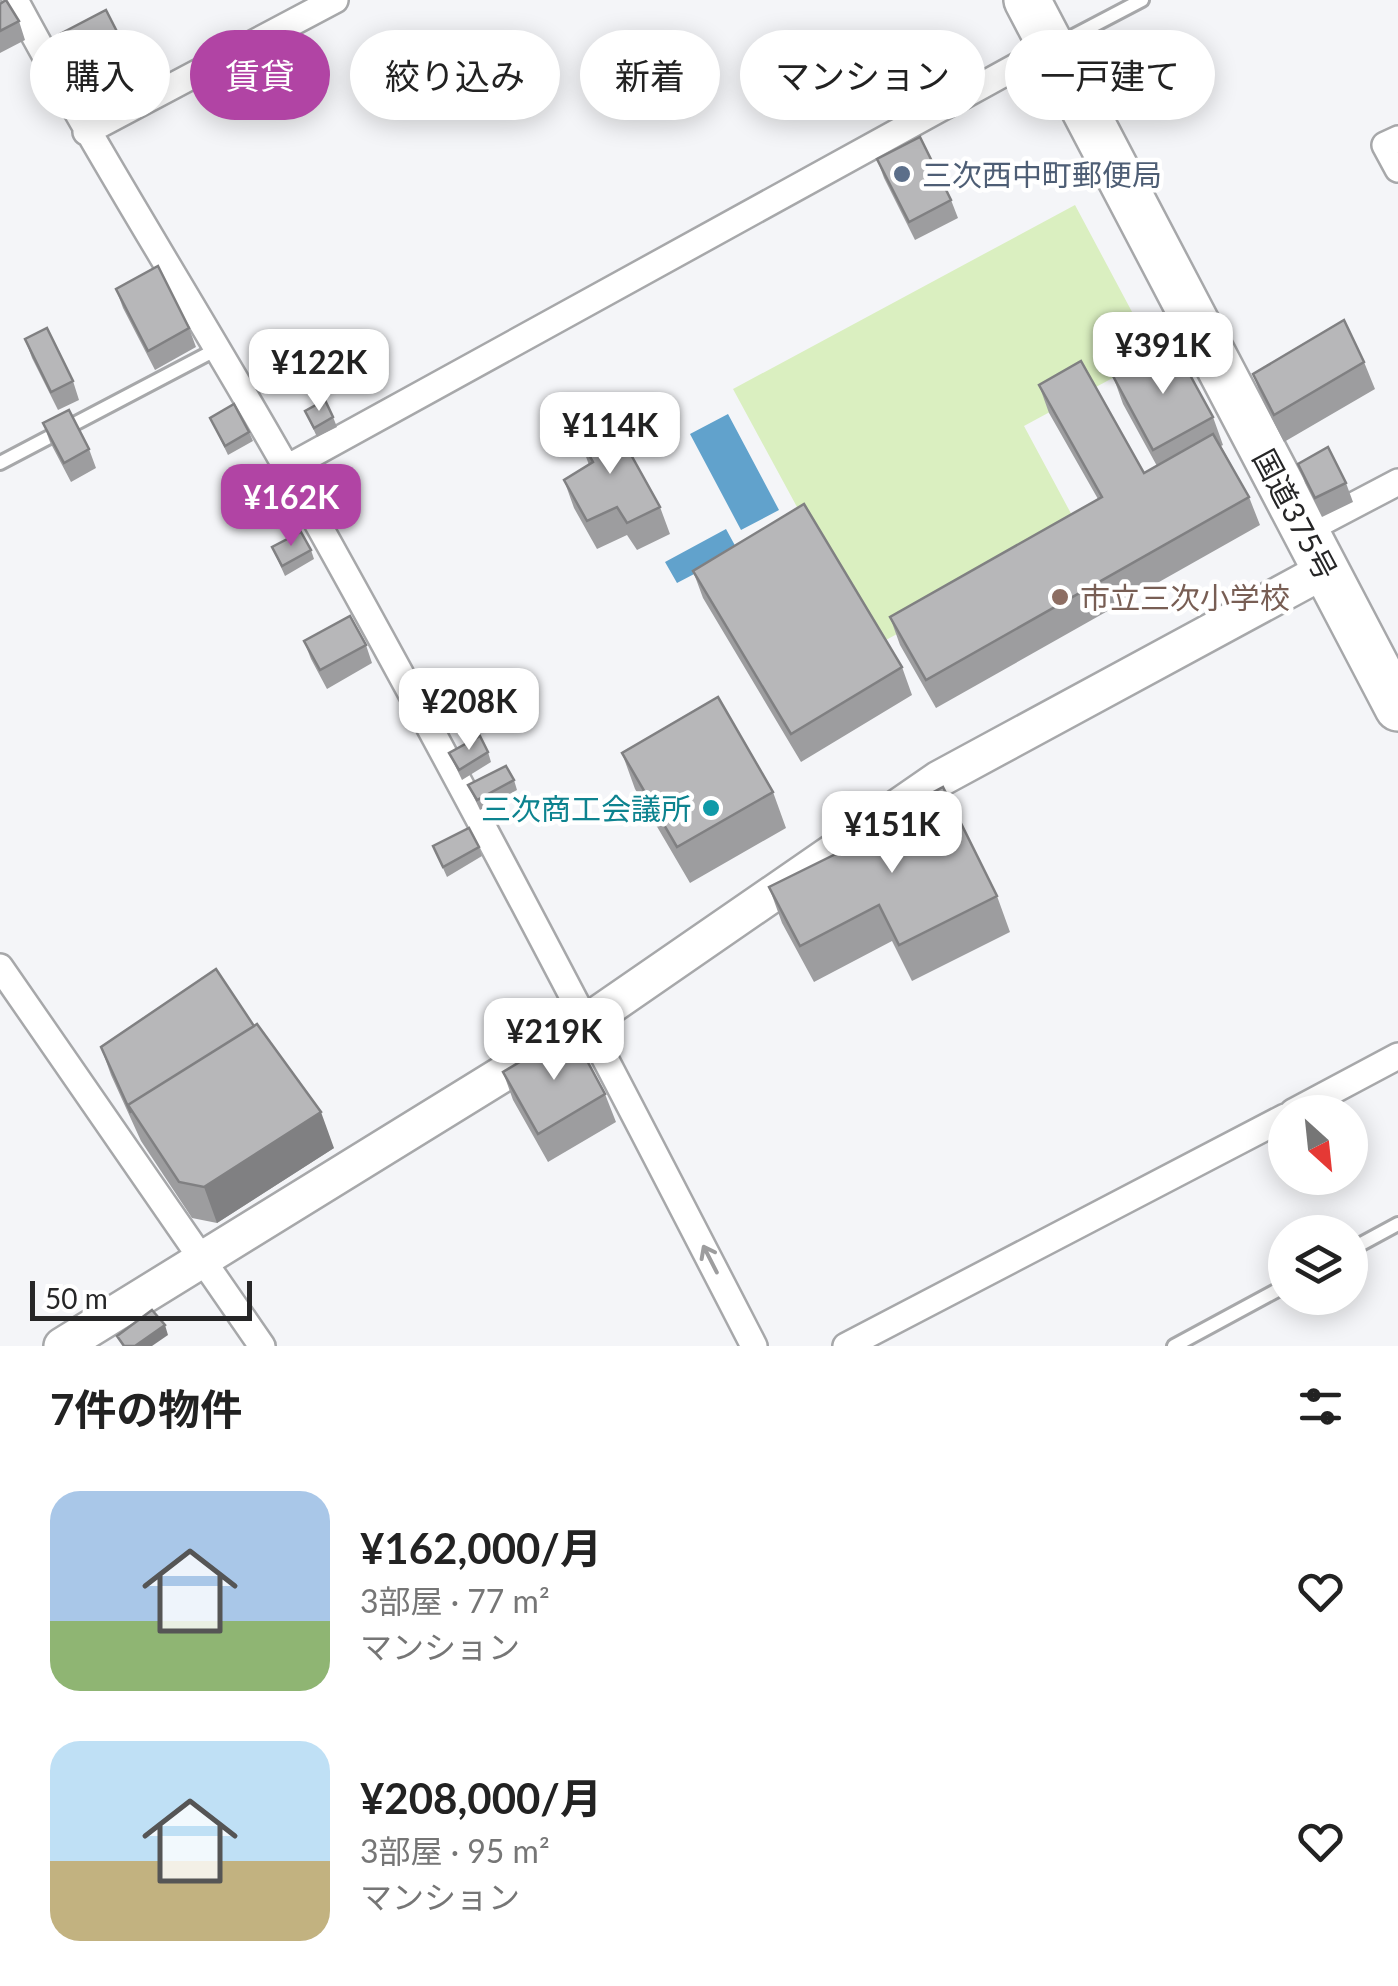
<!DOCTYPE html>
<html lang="ja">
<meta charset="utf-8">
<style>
body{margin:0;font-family:Lato,"Noto Sans JP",sans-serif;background:#f6f6f6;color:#222;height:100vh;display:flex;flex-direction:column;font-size:38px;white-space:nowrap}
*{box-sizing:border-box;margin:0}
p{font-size:32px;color:#767676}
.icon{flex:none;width:55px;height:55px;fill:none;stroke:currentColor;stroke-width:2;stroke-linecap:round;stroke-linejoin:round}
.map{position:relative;height:1346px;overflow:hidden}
.sheet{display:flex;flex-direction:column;background:#fff;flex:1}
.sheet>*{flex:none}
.hud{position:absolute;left:30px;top:30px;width:1340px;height:90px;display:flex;gap:20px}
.needle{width:65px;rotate:153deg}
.buttons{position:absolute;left:1268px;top:1095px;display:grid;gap:20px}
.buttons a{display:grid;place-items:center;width:100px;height:100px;border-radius:50%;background:#fff;box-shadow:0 5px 25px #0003;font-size:50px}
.scale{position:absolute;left:30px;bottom:25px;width:222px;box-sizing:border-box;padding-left:10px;border:5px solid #262627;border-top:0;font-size:28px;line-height:35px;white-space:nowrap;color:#262627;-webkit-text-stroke:8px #fff;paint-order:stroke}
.price{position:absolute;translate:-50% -85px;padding:0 22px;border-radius:20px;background:#fff;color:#222;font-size:32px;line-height:65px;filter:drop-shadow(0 2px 5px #0008)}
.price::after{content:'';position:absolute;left:50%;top:60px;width:30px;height:22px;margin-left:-15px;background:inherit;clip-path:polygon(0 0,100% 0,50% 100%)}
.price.current{background:#b144a4;color:#fff}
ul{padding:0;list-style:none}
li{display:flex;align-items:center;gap:30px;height:250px;padding:0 50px}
li span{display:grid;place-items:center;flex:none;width:280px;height:200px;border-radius:30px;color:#555}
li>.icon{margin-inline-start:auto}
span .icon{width:120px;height:120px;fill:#fffc;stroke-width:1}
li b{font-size:42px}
h2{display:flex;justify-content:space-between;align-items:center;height:120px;padding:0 50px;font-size:42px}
.chip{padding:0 35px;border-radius:45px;background:#fff;box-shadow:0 5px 25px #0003;font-size:35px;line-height:90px}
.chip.current{background:#b144a4;color:#fff}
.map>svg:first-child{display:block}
.green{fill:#daefc0}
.water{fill:#61a2cc}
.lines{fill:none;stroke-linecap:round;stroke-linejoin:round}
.lane-casing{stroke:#a7a8aa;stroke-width:18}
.street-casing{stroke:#a7a8aa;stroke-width:30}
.secondary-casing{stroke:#a7a8aa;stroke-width:40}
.highway-casing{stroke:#a7a8aa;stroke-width:50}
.lane{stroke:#fff;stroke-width:12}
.street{stroke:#fff;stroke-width:25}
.secondary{stroke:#fff;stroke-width:35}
.highway{stroke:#fff;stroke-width:45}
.wall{fill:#9d9d9f}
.shaded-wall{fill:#808082}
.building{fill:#b7b7b9;stroke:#808082;stroke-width:2.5}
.oneway{stroke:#9d9d9e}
.service-dot{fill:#5c6f8a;stroke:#fff;stroke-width:4}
.education-dot{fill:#8d6e63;stroke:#fff;stroke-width:4}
.culture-dot{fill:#0f9aa8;stroke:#fff;stroke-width:4}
.labels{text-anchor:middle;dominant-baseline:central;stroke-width:9;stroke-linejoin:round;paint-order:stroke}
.service-label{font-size:30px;fill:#4e5e75;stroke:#fff;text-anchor:start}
.street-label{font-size:30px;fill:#262627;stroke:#fff}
.education-label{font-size:30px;fill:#785e54;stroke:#fff;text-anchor:start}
.culture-label{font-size:30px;fill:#0d838f;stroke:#fff;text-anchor:end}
</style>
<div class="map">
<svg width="1398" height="1346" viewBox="0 0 1398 1346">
<rect width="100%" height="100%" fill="#f4f5f8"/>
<path class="green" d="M1075,205L1155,355L1024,426L1082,534L873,647L733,389Z"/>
<path class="water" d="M728,414L779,510L741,530L690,434Z
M726,529L738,551L677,583L665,562Z"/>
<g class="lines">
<defs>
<path id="lane" d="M1060,43L1142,0
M0,463L217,349
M1350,1250L1398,1224
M1174,1346L1285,1286"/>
<path id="street" d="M15,0C100,159 197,310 286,467C449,756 602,1051 754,1346
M86,132L335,0
M1398,139L1385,145L1398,169
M287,468L1052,47
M1305,531L1398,482
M0,967L262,1346
M1293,1112L1398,1056
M846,1346L1285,1117"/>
<path id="secondary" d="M62,1346L587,1022L939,779L1325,570"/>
<path id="highway" d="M1027,0L1398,708"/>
</defs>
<use href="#lane" class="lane-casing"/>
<use href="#street" class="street-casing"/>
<use href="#secondary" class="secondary-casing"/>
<use href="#highway" class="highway-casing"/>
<use href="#lane" class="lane"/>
<use href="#street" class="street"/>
<use href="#secondary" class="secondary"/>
<use href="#highway" class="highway"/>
</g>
<path class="wall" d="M0,4L19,21L25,40L0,53Z
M60,34L135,67L142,86L97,110L67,53Z
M877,159L951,200L958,218L915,240L884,178Z
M116,289L189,328L196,347L155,370L123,308Z
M25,339L73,381L79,400L58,410L32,358Z
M1364,362L1375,389L1284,442L1263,401L1253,374Z
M1113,376L1213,417L1223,445L1221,446L1249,497L1260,525L936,708L900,645L890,617L1098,499L1049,413L1039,385L1144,473L1157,466L1123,404Z
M305,411L333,417L337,427L317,437Z
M210,418L249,432L253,441L228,455Z
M43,423L89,449L96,468L71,482L50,442Z
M578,435L660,507L670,534L637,550L627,535L597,549L574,508L564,480L589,465Z
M1298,464L1346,483L1353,502L1322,517L1305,483Z
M272,547L311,550L314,559L285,576Z
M693,571L902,667L912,695L801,762L703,598Z
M304,641L366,645L372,663L327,689L311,659Z
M488,752L491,762L462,780L449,753Z
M622,753L773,792L786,828L690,883L635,789Z
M514,780L517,790L480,810L468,785Z
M867,828L997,896L1010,932L912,981L892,941L814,982L782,923L769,887L871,837Z
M433,846L479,847L482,856L447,877Z
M101,1047L334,1148L217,1223L192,1218L141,1141L111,1075Z
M503,1072L605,1094L616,1122L548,1162L513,1100Z"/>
<path class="shaded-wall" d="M321,1112L334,1148L217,1223L204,1187Z
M165,1325L168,1335L152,1346H135Z"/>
<path class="building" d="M6,0L19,21L0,31V4Z
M106,10L135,67L90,91L60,34Z
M920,137L951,200L909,222L877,159Z
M158,266L189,328L148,351L116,289Z
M1344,320L1364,362L1274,415L1253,374Z
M47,328L73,381L51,392L25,339Z
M1173,344L1213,417L1153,450L1113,376Z
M1081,361L1144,473L1213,434L1249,497L926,680L890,617L1102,497L1039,385Z
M325,400L333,417L314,428L305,411Z
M234,404L249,432L225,446L210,418Z
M69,410L89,449L64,463L43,423Z
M610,417L660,507L627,523L617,507L587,521L564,480L593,462L578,435Z
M1328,447L1346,483L1315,498L1298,464Z
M804,504L902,667L791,734L693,571Z
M301,532L311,550L282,566L272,547Z
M350,616L366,645L320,670L304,641Z
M718,697L773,792L677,847L622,753Z
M480,736L488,752L459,770L449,753Z
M506,766L514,780L477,800L468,785Z
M943,787L997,896L899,945L879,905L800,946L769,887L872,836L867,828Z
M469,828L479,847L443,867L433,846Z
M216,969L254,1026L128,1105L131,1113L101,1047Z
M257,1024L321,1112L204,1187L179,1182L128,1105Z
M571,1031L605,1094L538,1134L503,1072Z
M152,1310L165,1325L135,1346H124L117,1336Z"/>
<defs><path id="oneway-shaft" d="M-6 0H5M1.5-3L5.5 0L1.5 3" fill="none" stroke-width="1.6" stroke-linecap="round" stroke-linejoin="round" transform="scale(2.5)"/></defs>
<use class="oneway" href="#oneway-shaft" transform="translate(710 1259) rotate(-117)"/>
<circle class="service-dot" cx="902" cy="174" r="10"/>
<circle class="education-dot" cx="1060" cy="597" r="10"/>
<circle class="culture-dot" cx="711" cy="808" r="10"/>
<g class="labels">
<g class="service-label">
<text x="922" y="174">三次西中町郵便局</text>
</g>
<g class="street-label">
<text transform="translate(1296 514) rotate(62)">国道375号</text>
</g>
<g class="education-label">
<text x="1080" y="597">市立三次小学校</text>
</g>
<g class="culture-label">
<text x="691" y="808">三次商工会議所</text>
</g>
</g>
</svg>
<div class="buttons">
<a><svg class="needle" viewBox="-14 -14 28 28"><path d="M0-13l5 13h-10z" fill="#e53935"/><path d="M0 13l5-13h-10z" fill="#767676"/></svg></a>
<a><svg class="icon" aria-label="layers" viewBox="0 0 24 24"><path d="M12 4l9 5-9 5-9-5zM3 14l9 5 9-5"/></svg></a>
</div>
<div class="scale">50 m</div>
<b class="price" style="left:1163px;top:397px">¥391K</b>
<b class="price" style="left:319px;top:414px">¥122K</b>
<b class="price" style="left:610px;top:477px">¥114K</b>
<b class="price current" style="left:291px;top:549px">¥162K</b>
<b class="price" style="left:469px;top:753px">¥208K</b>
<b class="price" style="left:892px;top:876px">¥151K</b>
<b class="price" style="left:554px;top:1083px">¥219K</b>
<div class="hud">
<a class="chip">購入</a>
<a class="chip current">賃貸</a>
<a class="chip">絞り込み</a>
<a class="chip">新着</a>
<a class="chip">マンション</a>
<a class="chip">一戸建て</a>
</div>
</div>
<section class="sheet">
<h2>7件の物件<svg class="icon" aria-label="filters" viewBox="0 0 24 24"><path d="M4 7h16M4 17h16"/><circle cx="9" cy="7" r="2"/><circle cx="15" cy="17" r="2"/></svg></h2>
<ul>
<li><span style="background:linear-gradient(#a9c7e8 65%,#8fb573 0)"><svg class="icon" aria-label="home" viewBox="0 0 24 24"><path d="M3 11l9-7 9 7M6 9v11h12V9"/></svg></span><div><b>¥162,000/月</b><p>3部屋 · 77 m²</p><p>マンション</p></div><svg class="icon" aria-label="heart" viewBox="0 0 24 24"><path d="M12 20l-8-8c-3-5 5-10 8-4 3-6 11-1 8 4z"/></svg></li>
<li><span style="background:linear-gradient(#bfe0f5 60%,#c2b280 0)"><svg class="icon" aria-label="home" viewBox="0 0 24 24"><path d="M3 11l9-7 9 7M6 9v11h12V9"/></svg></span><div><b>¥208,000/月</b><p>3部屋 · 95 m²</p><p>マンション</p></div><svg class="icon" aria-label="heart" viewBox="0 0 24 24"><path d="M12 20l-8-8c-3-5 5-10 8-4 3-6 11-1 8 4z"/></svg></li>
</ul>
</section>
